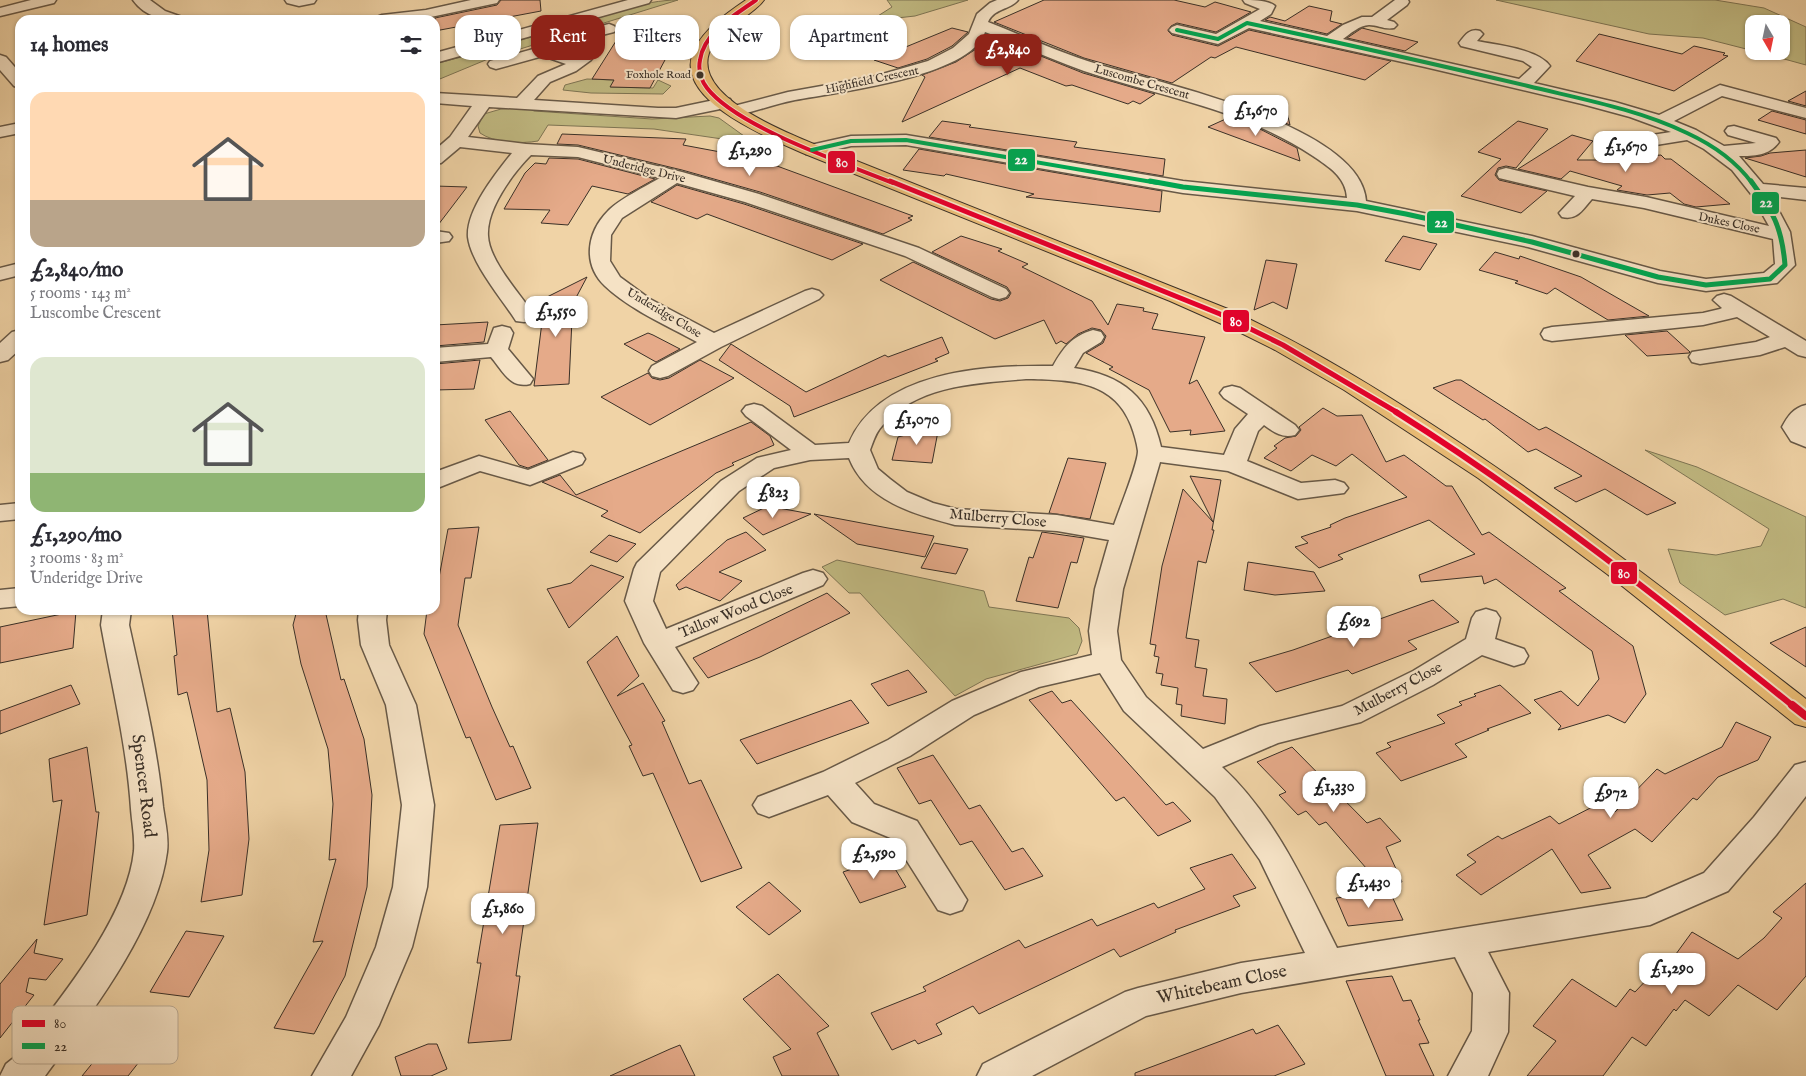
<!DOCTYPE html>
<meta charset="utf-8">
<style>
body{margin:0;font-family:"IM FELL English",serif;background:#f2f2f3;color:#2b2b33;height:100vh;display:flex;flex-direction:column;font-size:19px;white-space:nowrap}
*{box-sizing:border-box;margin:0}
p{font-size:16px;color:#7c7c81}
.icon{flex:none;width:28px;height:28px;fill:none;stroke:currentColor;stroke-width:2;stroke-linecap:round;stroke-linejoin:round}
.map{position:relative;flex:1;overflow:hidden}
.sheet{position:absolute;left:15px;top:15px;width:425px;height:600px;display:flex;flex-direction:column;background:#fff;border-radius:15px;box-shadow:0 1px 4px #0004}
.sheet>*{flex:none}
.top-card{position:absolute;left:455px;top:15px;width:475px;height:45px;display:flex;gap:10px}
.needle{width:32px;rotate:171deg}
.fabs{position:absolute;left:1745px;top:15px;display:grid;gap:10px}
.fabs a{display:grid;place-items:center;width:45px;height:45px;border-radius:10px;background:#fff;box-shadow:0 1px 4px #0004;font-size:25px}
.price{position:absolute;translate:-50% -42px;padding:0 11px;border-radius:10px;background:#fff;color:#222;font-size:16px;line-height:32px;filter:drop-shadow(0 1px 2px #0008)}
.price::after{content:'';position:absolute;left:50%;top:30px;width:15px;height:11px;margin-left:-8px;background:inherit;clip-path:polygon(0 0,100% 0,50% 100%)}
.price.selected{background:#8f2418;color:#fff}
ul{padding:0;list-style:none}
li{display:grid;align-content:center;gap:10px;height:265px;padding:0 15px}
li span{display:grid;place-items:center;height:155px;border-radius:15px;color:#555}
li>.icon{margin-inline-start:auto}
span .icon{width:90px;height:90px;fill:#fffc;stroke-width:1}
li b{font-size:21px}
h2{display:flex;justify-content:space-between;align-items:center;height:60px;padding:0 15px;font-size:21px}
.tag{padding:0 18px;border-radius:15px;background:#fff;box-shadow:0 1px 4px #0004;font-size:18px;line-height:45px}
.tag.selected{background:#8f2418;color:#fff}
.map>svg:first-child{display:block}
.green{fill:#c1ba82;stroke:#7e7554}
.building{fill:#e5aa89;stroke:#3a3027}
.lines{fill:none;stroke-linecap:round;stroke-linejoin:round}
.minor-casing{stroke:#685947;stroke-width:3}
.highway-casing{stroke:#3a3027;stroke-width:2}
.minor{fill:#f5e2c5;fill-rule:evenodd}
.highway{fill:#e8ba73;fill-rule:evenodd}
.bus-1-far3-casing{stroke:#f5e2c5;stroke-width:6}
.bus-1-far2-casing{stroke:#f5e2c5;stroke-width:8}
.bus-1-far1-casing{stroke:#f5e2c5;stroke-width:10}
.bus-1-casing{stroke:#f5e2c5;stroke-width:12}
.bus-2-far1-casing{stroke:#f5e2c5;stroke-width:6}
.bus-2-casing{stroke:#f5e2c5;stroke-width:8}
.bus-1-far3{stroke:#e4002b;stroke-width:4}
.bus-1-far2{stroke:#e4002b;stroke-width:5}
.bus-1-far1{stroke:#e4002b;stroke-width:6}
.bus-1{stroke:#e4002b;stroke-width:8}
.bus-2-far1{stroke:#00a651;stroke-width:4}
.bus-2{stroke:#00a651;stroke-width:5}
.bus-dot{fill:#3a3027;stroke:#f5e2c5;stroke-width:2}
.labels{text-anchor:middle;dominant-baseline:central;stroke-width:4;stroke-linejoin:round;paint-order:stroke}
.far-bus-label{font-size:11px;fill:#3a3027;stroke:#f5e2c5;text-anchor:end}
.far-street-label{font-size:12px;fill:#3a3027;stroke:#f5e2c5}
.street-label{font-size:15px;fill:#3a3027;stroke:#f5e2c5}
.near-street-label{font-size:18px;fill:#3a3027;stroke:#f5e2c5}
.key{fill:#f5e2c5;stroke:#bdad96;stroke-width:1}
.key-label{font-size:14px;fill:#3a3027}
.line-badge{stroke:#f5e2c5;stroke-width:2}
.badge-label{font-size:14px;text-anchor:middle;font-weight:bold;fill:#fff}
</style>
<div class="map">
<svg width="1806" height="1076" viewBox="0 0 1806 1076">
<rect width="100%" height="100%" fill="#f0d3a6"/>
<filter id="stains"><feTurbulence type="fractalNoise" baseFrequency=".004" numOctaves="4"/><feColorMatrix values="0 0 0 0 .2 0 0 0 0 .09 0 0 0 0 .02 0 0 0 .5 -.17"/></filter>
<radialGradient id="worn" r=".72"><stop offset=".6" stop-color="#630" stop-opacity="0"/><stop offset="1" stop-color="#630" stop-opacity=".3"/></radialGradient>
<path class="green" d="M678,0L488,59L435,81V64C481,52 526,39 571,25C604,15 644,0 678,0Z
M887,0H968L915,16L870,21L892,7Z
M1496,0H1715L1764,8L1806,27V65L1755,51H1781V24H1754V51L1703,38L1649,34Z
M587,79L614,80L611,87L653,88L658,80L671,86L663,94L591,93L563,90L565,85Z
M514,108L530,109L534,111L652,119L710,116L719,118L744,136L757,138L770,146L654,129L548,125L538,141C521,144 494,143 480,133L478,126L484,114L501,109Z
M1645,450L1697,467L1806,517V608L1783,599L1725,615L1680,583L1668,549L1716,555L1761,546L1769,529Z
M837,560L984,591L989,607L1069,618L1079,628L1082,641L1077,654L986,679L955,696L860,593H849L822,567Z"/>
<path class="building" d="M501,0H540L541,11L435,31V18L497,5Z
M1044,0H1174L1205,7L1215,2L1251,12L1216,32L1177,23L1171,26L1168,31L1172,35L1218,46L1249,30L1391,61L1365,80L1236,47L1215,58L1211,57L1172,83L1084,58L994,22Z
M1309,6L1332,11L1330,21L1342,24L1327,34L1265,20L1270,17L1285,21Z
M952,28L968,32L952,46L927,59L898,68L874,60Z
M1362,28L1418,42L1405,51L1347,38Z
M648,29L681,30L650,88L610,87L614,80L592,79L616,41L641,42Z
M986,34L1083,73L1155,94L1140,104L1133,101L1128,104L1072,85L1066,86L1020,68L902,122L925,77L922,75L956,62L976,49Z
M1599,34L1682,54L1694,46L1725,53L1723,55L1728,56L1674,91L1576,61Z
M1806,91V106L1788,101Z
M1269,99L1285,104L1290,125L1249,108Z
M1772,111L1806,120V134L1758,120Z
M1230,117L1258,128L1297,148L1300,161L1208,127Z
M942,121L971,125L969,127L1077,142L1074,147L1165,159L1163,176L929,137Z
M1518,121L1548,129L1516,168L1506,166L1498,168L1495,175L1499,180L1547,191L1521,213L1461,196L1501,159L1478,152Z
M562,134L686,139L683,145L758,159L913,216L908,218L912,220L883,234L760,192L682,170L578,145L557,144Z
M1572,135L1593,141L1577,160H1607L1661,155L1665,159H1671L1730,204L1696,207L1684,204L1670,193L1647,195L1617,190L1622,186L1570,171L1561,179L1518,169Z
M919,149L1162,191L1160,212L1026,197L1034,194L946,174L944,176L903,170Z
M1806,150V177L1745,158L1761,156L1770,153Z
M549,158L578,159L655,179L628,194L592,186L568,225L541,223L550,210L504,209L525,173L535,163L546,164Z
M677,185L744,204L863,244L832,260L707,214L697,219L651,202Z
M435,186L467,187L435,229Z
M961,236L1002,249L998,251L1028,264L1022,267L1092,301L1108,325L1117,304L1144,308L1143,311L1158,314L1152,329L1205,337L1189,384L1197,380L1225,431L1190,435L1191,430L1170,432L1149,390L1109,369L1113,367L1086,353L1103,343L1106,336L1101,330L1092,328L1078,334L1066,344L1061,341L1056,344L1044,320L995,339L880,280L913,262L991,299L1000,301L1008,298L1011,293L1007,287L932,252Z
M1403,236L1437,244L1420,270L1385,261Z
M1495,252L1519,259L1520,256L1581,277L1649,316L1608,320L1555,288L1547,294L1515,283L1518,281L1479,270Z
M1266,260L1297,264L1287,309L1273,302L1254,310Z
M587,277L562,324L572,319L569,384L534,386L545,298Z
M488,322L484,342L435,346V325Z
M1667,331L1690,352L1689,353L1647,356L1625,335Z
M648,333L653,335L680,349L656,362L624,344Z
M942,337L949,353L935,359L938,361L794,417L790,406L719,360L731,344L806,392L885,355L888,357Z
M480,360L474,389L435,390V364Z
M700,360L734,378L650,425L601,397L648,373L652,378L660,380L669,378Z
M1456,380H1461L1539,430L1546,427L1676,503L1647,515L1605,489L1576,502L1554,488L1582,476L1536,449L1528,452L1485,419L1483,420L1433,388Z
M1323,408L1337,416L1362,415L1386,462L1404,455L1446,486H1452L1482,535L1489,532L1566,588L1559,591L1633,646L1646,694L1625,723L1608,715L1558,730L1561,726L1534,700L1561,691L1578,706L1599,679L1592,651L1496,579L1484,584L1482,576L1421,582L1419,575L1475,554L1429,520L1338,555L1343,559L1319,568L1295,547L1308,543L1301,537L1331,527L1330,525L1345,518L1407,497L1352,454L1336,466L1312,455L1291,471L1264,458L1277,448L1274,446L1285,438L1296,436L1301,430L1299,427Z
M510,411L535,443L548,460L528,468L519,465L485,420Z
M751,422L770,436L774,445L732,463L734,465L716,473L640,533L601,516L608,511L542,482L560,475L576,495Z
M939,426L932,463L892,460L898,437Z
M1068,458L1106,463L1090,519L1049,513Z
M1190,476L1221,480L1212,530H1214L1206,563L1198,561L1186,638L1199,640L1195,667L1207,669L1203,696L1227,699L1225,724L1181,716L1182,705L1176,704L1178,688L1161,685L1163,674L1156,673L1159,657L1154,656L1156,645L1150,644L1162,566L1183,489L1213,522Z
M768,506L811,514L763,535L743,518Z
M814,514L888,528L934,536L925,557L857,544Z
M479,527L471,578H465L458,625L492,707L510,747L513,746L531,788L496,800L470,737L466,738L424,634L427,610H435V583H438L448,529Z
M746,532L766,550L719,572L742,581L720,601L686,587L679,590L676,585L727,540Z
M1042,532L1084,538L1077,563L1071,562L1058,608L1016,601L1029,557L1033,558Z
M609,535L636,544L617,562L590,552Z
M934,543L968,549L956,574L921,568Z
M1248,562L1314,572L1325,591L1275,595L1244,590Z
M591,565L624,577L569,628L547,589L571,583Z
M827,593L850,613L760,657L708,678L693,658Z
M1433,600L1459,622L1408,641L1417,649L1352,674L1348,670L1276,692L1249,663L1293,650Z
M172,610H207L217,712L230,708L245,772L249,839L242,895L201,902L209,850L207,780L187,692L178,695L174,656L177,655Z
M297,610H325L341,680L344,679L364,739L372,795L367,887L345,976L314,1034L274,1028L323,941L313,942L336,859L329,860L333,804L328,749L301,664L293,625Z
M76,611L73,648L0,663V627Z
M1806,627V667L1770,643Z
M617,636L639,676L617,696L643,683L665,721L662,722L689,784L701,780L742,868L701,882L653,773L643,776L629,746L632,745L587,662Z
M908,670L927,692L888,706L871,684Z
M71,685L80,704L0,734V711Z
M1500,685L1531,713L1487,729L1489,730L1455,744L1467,757L1401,781L1376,753L1391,747L1387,743L1445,723L1437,715L1462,705L1459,702L1476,696L1474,694Z
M1052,691L1062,703L1071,700L1166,805L1173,802L1191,821L1158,836L1124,797L1116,801L1029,700Z
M851,700L869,723L757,764L740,740Z
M1736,722L1771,737L1758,760L1718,777L1697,800L1693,798L1652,842L1635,829L1588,855L1611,888L1581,893L1552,849L1481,895L1456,875L1476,862L1467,855L1498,836L1502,839L1550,816L1559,824L1602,802L1615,812L1657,769L1665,774L1722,747Z
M87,747L96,812H99L87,915L44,925L62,800L53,802L49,759Z
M1292,747L1367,823L1380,818L1401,841L1386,847L1402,882L1380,884L1326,822L1319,825L1306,811L1298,815L1279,795L1286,792L1257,762Z
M933,755L969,809L980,805L1012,852L1023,848L1043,876L1005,890L972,841L960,845L931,800L919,804L897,768Z
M538,823L516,976H520L511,1040L468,1043L481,963H477L500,825Z
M1232,854L1256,888L1233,896L1240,906L1175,930L1176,932L1120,957L1114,949L979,1014L973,1006L936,1024L942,1034L918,1044L915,1040L892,1050L871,1013L926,991L923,987L1019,940L1025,948L1092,919L1097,926L1154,903L1158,908L1205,889L1190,868Z
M888,857L906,887L860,903L843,872Z
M769,882L801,911L769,935L736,907Z
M1806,883V976L1777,1010L1738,985L1709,1016L1685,1000L1676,1011L1674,1009L1646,1046L1632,1037L1603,1076H1527L1556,1041L1533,1026L1572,979L1616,1007L1630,989L1635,992L1651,975L1657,980L1692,932L1738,959L1764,938L1782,918L1773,912Z
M1390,892L1403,920L1348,926L1336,898Z
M186,931L224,936L189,997L150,992Z
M37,939L34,953L63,959L46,980L29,978L26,992L34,995L0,1038V984Z
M778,974L829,1026L817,1033L839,1076H782L773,1057L791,1049L743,999Z
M1392,976L1403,1001L1411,1000L1420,1020H1418L1429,1043L1419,1044L1434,1076H1386L1346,981Z
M125,1023L161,1034L128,1076H82Z
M1278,1025L1305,1064L1274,1076H1135V1073L1253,1029L1256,1034Z
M428,1044H437L447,1069L431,1076H401L395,1057Z
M680,1045L695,1076H610L670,1049Z"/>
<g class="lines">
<defs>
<path id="minor" d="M31,0H56L54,3L0,16V8Z
M133,0H150L165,11L182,17L185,20C164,20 146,18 133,0Z
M285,0H316L314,3L299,6L287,3Z
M471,0H499L497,3L426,18L374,20L377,17L382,15L426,10Z
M628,0H651L649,3L435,63V53Z
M997,0H1018C1010,10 994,8 988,22C1024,36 1060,53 1097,64C1158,83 1361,125 1366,201L1532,236L1660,271L1706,279L1764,273L1775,264L1773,239L1644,208L1592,199C1583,209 1577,221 1562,217L1559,213L1575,196L1499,178L1497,174L1499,170L1506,168L1588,187L1646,197L1769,226L1751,194L1732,170L1704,149L1687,140L1625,150L1607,158L1601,157L1598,153L1614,141L1671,132L1630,117L1582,104L1425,67L1249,28L1218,44L1172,33L1169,30L1172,27L1177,25L1216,34L1260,9L1245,3L1243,0C1253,0 1268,0 1275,6L1271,14L1260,21L1327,36L1343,25L1362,17H1372L1395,0H1408L1409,2L1407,5L1387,20L1394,22L1397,25L1394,28C1385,30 1378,25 1369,25C1360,25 1350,34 1343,39L1519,79L1532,67L1523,61L1461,46L1459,43C1465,35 1470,28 1480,31L1483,34L1477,41C1497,45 1538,49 1550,66L1534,83L1615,102L1659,115L1720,85L1806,108V118L1722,96L1674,121L1696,130L1724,146L1756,143L1728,135L1725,131L1728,127L1734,126L1776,138L1779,142C1769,156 1754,156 1739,156L1763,184L1806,188V200L1771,196L1790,232L1795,265L1777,283L1706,291L1658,283L1528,247L1357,211L1183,193L906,145L851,146L812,155L806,154L803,150L806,146L851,136L906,135L1183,181L1347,198C1346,177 1329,167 1313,156C1243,109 1162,97 1084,71C1050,59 1018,44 985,32C971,77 837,92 795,100C775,104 756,111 736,116L730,115L727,111L730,107L788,92L872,77L928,61L953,48L969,34L977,14L990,3Z
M609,24L614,26L617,29L614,32L594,37L593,57L591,60L576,71L550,82L534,100L658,108H676L724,98L730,99L732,103L730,107L676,118L489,107L468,137L526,144L578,147L682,172L759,194L919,248L1006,289L1009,293L1006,297L999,299L992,297L905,256L745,202L677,183L622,218L611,235L610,261L620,277L650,299L714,333L805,291L812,289L819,291L823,295L819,299L721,347L668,376L660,378L652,376L649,371L652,366L697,342C668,326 629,309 605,286C582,264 587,232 608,211C618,200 646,186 660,178L578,157L531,155C513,173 486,209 488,236C489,261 521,295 535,316L532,321L524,322L516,321C502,299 471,263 468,237C466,210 496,173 512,153L460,147L441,163L435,164V150L450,137L472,106L435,103V93L517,98L538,76L566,64L543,56L496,69L490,67L488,64L490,61L544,46L576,56L582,31Z
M0,55L6,57L20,73V88L14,86L0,70Z
M20,123V133L0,137V127Z
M435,231L449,233L452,237L449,241L435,243Z
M20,263V275L0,280V268Z
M1724,294L1731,296L1806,341V357L1798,355L1785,347L1760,355L1700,364L1692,362L1689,357L1692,352L1756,342L1770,337L1737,317L1703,325L1552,341L1544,339L1541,334L1544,329L1552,327L1703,313L1720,309L1722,308L1713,300L1717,296Z
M502,326L510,328L513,333L508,349L533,379L530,384C510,389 503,371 491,357L435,362V348L488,344L494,328Z
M20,330V349L8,360L0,362V343L12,332Z
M1093,330L1101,332L1104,337L1101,342L1083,353L1074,368C1123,375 1150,398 1161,447L1224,455L1235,429L1248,414L1224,398L1220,393L1224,388L1232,386L1240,388L1295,425L1299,430L1295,435C1282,438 1275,433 1264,425L1258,431L1247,461L1301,483L1335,480L1344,483L1348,488L1344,493L1298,499L1228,471L1160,462L1123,589L1117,631L1121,660L1146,697L1203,749L1260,726L1342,706L1413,671L1466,639L1472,618L1476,612L1486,609L1496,612L1500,618L1495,639L1524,649L1528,656L1524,663L1514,666L1482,655L1433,685L1361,722L1278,743L1222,767C1275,816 1305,884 1337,948L1646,898L1704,873L1754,817L1795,765L1806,762V796L1776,835L1728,891L1650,925L1488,952L1509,993L1508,1032L1488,1076H1448L1472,1031L1473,993L1455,957L1241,993L1146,1016L1032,1076H977L983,1064L1125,992L1138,988L1241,963L1305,953L1260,860L1215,797L1124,711L1100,673L1039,687L974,715L910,756L855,783L874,804L917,821L967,900L962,910L950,914L938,910L893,839L852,822L828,795L769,817L758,813L753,805L758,797L823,772L888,740L952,701L1021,672L1092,655L1089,631L1095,589L1109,540L1057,531L955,525C914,514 866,501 849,458L810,460L774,468L739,491L660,572L653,601L666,629L803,573L813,570L823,573L827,579L823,585L675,647L698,683L693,690L683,693L673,690L644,643L625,601L634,569L637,563L721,481L757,458L791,450L746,416L742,411L746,406L754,404L762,406L815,445L849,443C880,371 984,365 1053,366C1063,348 1072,336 1093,330ZM1026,379C1068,380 1113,379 1131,425C1134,433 1137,443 1138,451C1138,464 1119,510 1114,525L1057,515L956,509L933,503L907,492L890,479L878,469L870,450C873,442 876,432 882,426C916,385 977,383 1026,379Z
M1806,405V447L1791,441L1782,427C1788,416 1793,408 1806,405Z
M573,452L582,454L585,459L582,464L530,485L480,471L435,489V472L479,456L528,470Z
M20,503V519L0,521V505Z
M20,588V606L0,608V590Z
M103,610H131L129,625C142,685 157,745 163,807C165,822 169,837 167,852C157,929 90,1015 45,1076H0L6,1064L16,1056C57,1002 127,920 134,851C135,837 132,823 131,809C127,747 112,686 101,625Z
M359,610H387L386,620L389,645L416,705L434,805L427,887L412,947L379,1025L351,1076H312L346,1017L376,947L393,887L402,805L386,705L361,645L358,620Z"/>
<path id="highway" d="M746,0H764C754,14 728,25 715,42C678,92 786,132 819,146L1228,309C1311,347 1388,395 1463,445C1582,524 1694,612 1806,699V727L1795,724L1607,574L1478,478L1344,390L1275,350L1233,329L1170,301L805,154C771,139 671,100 694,50C705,28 727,13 746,0Z"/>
</defs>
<use href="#minor" class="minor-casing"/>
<use href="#highway" class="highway-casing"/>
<use href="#minor" class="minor"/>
<use href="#highway" class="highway"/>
<defs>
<path id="bus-1-far3" d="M756,0C735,15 704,32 700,60C698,70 701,80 707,88C737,127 846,164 893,183"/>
<path id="bus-1-far2" d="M890,181L1220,314L1283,345L1398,413"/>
<path id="bus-1-far1" d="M1396,412C1536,500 1665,603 1793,706"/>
<path id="bus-1" d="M1792,705L1806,716"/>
<path id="bus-2-far1" d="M1177,30L1218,39L1247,23C1341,43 1434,64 1528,86C1581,99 1637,109 1687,133C1713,145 1735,160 1752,183
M812,150L851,141L906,140L1158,183"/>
<path id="bus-2" d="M1150,181L1183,187L1357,205L1406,214L1532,242L1658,277L1706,285L1770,279L1785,265C1782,228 1773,211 1751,181"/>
</defs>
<use href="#bus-1-far3" class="bus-1-far3-casing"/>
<use href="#bus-1-far2" class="bus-1-far2-casing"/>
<use href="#bus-1-far1" class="bus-1-far1-casing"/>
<use href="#bus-1" class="bus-1-casing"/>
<use href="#bus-2-far1" class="bus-2-far1-casing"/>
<use href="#bus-2" class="bus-2-casing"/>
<use href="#bus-1-far3" class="bus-1-far3"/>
<use href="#bus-1-far2" class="bus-1-far2"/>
<use href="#bus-1-far1" class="bus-1-far1"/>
<use href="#bus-1" class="bus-1"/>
<use href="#bus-2-far1" class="bus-2-far1"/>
<use href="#bus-2" class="bus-2"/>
</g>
<g class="bus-dot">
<circle cx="700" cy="75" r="4.5"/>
<circle cx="1576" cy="254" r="4.5"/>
</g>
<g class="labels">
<g class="far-bus-label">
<text x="691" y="75">Foxhole Road</text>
</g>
<g class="far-street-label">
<text transform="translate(872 80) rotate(-12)">Highfield Crescent</text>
<text transform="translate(1142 82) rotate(16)">Luscombe Crescent</text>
<text transform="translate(644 169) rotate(14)">Underidge Drive</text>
<text transform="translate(1729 223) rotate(12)">Dukes Close</text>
<text transform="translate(664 313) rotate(31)">Underidge Close</text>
</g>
<g class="street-label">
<text transform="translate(998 518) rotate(5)">Mulberry Close</text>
<text transform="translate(736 611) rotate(-22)">Tallow Wood Close</text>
<text transform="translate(1398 689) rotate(-28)">Mulberry Close</text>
</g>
<g class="near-street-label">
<text transform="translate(143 786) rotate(83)">Spencer Road</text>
<text transform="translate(1222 985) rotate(-12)">Whitebeam Close</text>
</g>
</g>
<rect x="12" y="1006" width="166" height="58" rx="8" class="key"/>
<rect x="22" y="1020" width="23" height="7" fill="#e4002b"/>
<rect x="22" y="1043" width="23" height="6" fill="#00a651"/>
<g class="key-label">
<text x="54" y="1028">80</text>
<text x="54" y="1051">22</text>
</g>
<g class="line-badge">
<rect x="1007" y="148" width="29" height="24" rx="5" fill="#00a651"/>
<rect x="827" y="150" width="29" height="24" rx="5" fill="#e4002b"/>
<rect x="1751" y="191" width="29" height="24" rx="5" fill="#00a651"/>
<rect x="1426" y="210" width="29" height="24" rx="5" fill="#00a651"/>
<rect x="1222" y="309" width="28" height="24" rx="5" fill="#e4002b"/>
<rect x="1610" y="561" width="28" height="24" rx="5" fill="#e4002b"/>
</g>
<g class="badge-label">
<text x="1021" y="164">22</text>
<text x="842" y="167">80</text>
<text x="1766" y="207">22</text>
<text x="1441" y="227">22</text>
<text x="1236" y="326">80</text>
<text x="1624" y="578">80</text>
</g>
<rect width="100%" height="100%" filter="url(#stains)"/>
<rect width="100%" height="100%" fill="url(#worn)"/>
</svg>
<div class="fabs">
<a><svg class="needle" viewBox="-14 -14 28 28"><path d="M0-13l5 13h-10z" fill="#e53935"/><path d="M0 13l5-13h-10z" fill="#7c7c81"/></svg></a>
</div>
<b class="price selected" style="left:1008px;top:76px">£2,840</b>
<b class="price" style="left:1256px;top:137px">£1,670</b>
<b class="price" style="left:1626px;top:173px">£1,670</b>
<b class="price" style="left:750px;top:177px">£1,290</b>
<b class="price" style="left:556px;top:338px">£1,550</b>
<b class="price" style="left:917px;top:446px">£1,070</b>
<b class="price" style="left:773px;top:519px">£823</b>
<b class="price" style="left:1354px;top:648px">£692</b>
<b class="price" style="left:1334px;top:813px">£1,330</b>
<b class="price" style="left:1611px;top:819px">£972</b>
<b class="price" style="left:874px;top:880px">£2,590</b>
<b class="price" style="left:1369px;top:909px">£1,430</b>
<b class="price" style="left:503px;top:935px">£1,860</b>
<b class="price" style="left:1672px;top:995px">£1,290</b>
<div class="top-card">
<a class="tag">Buy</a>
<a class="tag selected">Rent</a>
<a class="tag">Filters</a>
<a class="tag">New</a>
<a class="tag">Apartment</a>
</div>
<section class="sheet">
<h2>14 homes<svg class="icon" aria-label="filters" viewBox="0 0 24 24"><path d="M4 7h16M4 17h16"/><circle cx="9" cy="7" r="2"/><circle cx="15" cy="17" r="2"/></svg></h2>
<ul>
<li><span style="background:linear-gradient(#ffd9b3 70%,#b9a48a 0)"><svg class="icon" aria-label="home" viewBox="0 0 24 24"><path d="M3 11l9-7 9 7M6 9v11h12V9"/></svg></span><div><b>£2,840/mo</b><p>5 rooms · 143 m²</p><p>Luscombe Crescent</p></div></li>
<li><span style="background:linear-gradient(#dfe7d0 75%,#8fb573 0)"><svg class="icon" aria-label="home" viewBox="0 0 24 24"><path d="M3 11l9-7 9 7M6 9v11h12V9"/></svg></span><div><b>£1,290/mo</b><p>3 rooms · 83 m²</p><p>Underidge Drive</p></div></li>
</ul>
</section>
</div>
